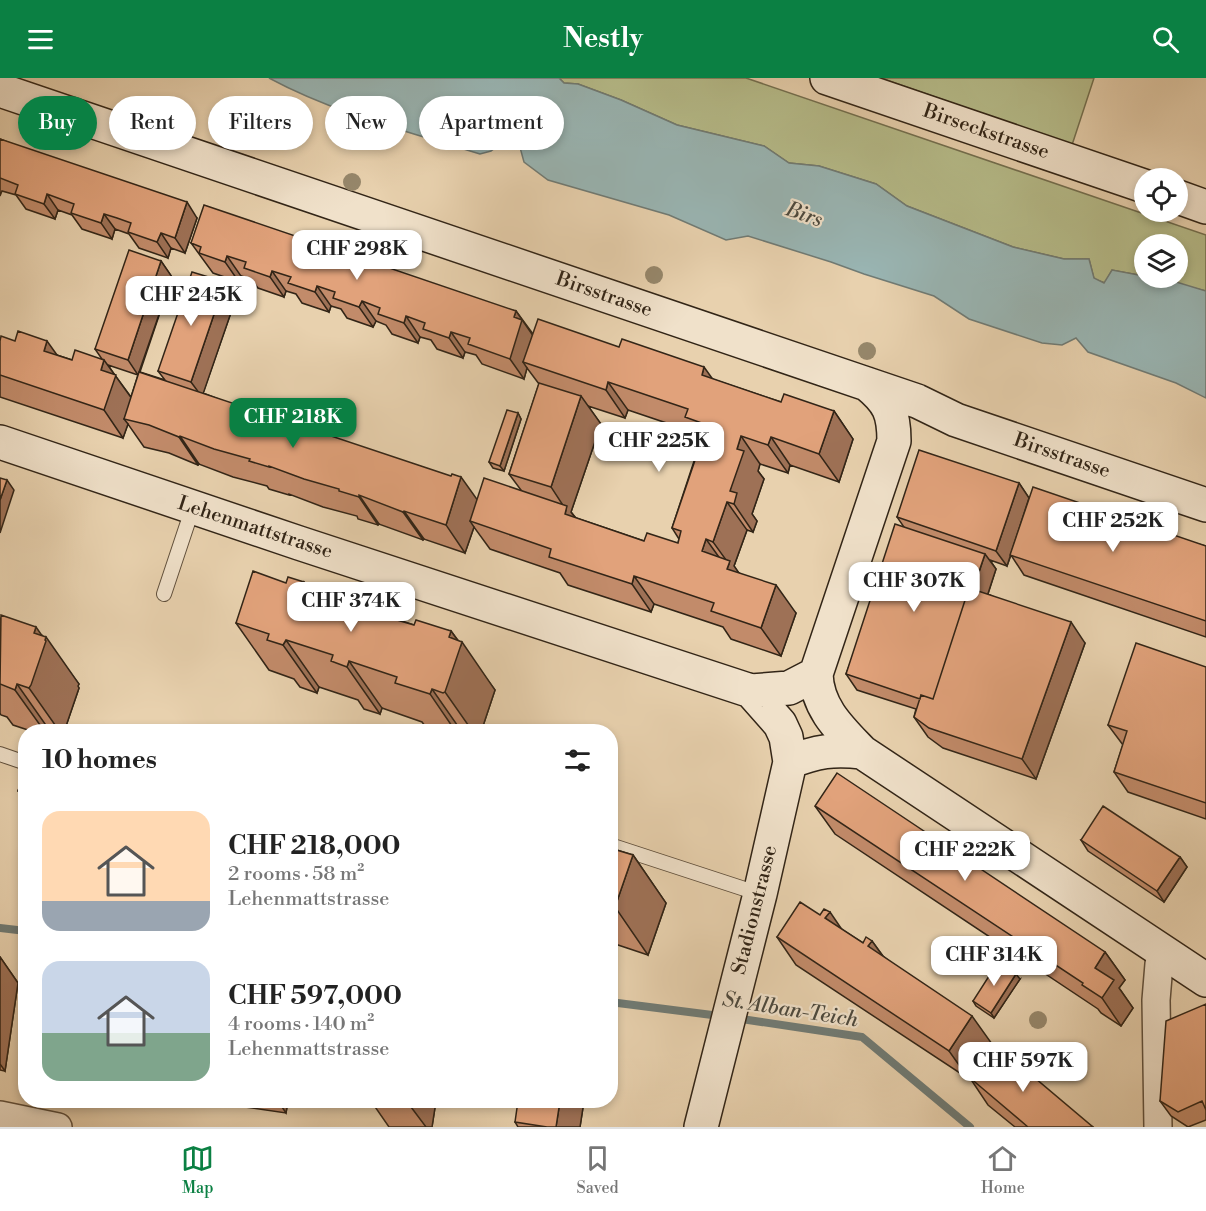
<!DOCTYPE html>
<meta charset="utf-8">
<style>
body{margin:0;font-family:"Libre Bodoni",serif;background:#f6f6f6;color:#222;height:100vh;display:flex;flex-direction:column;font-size:22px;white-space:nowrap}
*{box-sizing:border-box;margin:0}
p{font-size:20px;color:#767676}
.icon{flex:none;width:33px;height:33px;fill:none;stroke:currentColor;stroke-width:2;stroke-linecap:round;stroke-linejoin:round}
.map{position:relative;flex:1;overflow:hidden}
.details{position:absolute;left:18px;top:646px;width:600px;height:384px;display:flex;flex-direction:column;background:#fff;border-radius:24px;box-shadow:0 3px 9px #0003}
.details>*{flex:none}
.top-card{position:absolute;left:18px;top:18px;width:600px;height:54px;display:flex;gap:12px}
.buttons{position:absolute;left:1134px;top:90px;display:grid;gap:12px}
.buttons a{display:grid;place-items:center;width:54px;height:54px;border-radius:50%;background:#fff;box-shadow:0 3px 9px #0003;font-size:30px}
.price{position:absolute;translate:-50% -51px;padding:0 14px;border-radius:12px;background:#fff;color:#222;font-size:20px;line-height:39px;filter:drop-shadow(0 2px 3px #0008)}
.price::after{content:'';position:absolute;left:50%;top:36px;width:18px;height:14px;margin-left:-9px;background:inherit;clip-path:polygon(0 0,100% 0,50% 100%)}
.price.current{background:#0b8043;color:#fff}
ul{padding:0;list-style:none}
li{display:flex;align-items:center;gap:18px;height:150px;padding:0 24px}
li span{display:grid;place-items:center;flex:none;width:168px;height:120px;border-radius:18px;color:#555}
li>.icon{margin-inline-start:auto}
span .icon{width:72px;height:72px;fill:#fffc;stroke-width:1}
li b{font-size:26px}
h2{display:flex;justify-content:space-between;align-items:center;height:72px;padding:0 24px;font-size:26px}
.tag{padding:0 21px;border-radius:27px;background:#fff;box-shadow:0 3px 9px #0003;font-size:21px;line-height:54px}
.tag.current{background:#0b8043;color:#fff}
header{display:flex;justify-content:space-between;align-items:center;height:78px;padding:0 24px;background:#0b8043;color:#fff;font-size:27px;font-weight:800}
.tabs{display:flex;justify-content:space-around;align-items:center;height:84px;border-top:2px solid #e0e0e0;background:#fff;font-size:16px;color:#767676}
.tabs a{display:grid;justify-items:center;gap:3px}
.tabs .current{color:#0b8043}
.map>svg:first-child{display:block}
.green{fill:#b6bc8a;stroke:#747050;stroke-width:1.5}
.water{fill:#99b5b3;stroke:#707b75;stroke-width:1.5}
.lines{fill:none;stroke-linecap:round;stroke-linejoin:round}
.stream{stroke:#707b75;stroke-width:8}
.lane-casing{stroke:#60503d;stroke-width:16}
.street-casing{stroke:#60503d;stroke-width:30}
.secondary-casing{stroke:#322517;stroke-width:36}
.lane{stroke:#f0e1ca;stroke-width:14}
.street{stroke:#f0e1ca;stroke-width:27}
.secondary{stroke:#f0e1ca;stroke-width:33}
.tree{fill:#96876b}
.wall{fill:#c28b6a;stroke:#322517;stroke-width:1.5;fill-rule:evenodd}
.shaded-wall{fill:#9e7156;stroke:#322517;stroke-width:1.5}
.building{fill:#e1a27b;stroke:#322517;stroke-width:1.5}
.labels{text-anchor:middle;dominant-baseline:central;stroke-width:4.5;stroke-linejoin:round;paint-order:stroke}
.street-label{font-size:20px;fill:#322517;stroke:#f0e1ca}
.water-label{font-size:21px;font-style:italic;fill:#4c493e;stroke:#f0e1ca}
</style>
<header><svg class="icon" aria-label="menu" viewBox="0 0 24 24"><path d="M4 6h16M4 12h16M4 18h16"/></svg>Nestly<svg class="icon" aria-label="search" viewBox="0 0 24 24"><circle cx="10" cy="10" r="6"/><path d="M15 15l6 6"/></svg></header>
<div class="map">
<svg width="1206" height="1049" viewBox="0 0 1206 1049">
<rect width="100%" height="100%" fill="#e8d1ae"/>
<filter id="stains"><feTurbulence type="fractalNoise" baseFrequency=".00333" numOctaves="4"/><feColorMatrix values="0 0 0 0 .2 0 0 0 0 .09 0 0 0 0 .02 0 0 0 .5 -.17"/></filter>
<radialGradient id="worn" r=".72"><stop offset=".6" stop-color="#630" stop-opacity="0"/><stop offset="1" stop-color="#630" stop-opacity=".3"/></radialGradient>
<path class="green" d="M559,0H746L1206,157V213L1153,200H1178V166H1144V198L1112,192L1105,205L1094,201L1089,181H1064L1013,169L907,128L876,106L819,88L789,85L764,68L677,47L621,22L578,6L564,5Z
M881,0H1094L1072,67Z"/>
<path class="water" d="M269,0H559L564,5L578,6L621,22L677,47L764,68L789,85L819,88L876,106L907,128L1013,169L1064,181H1089L1094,200L1104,205L1112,192L1144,198V200L1173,203L1206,213V320L1176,305L1088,274L1076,260L1062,267L1042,265L969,241L934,218L864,196L831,184L748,158L726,162L669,137L548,102L524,84L518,62H505L491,73L480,76C409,54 334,35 269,0Z"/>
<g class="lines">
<path class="stream" d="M0,850L26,853
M610,924L720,938
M735,940L862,959L970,1049"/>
<defs>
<path id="lane" d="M164,516L193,429
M0,676L26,685
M610,767L760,816"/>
<path id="street" d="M0,1037L58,1049
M1158,1049L1156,922L1159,886L1163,874"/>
<path id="secondary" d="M827,0L1144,108
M0,12L917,323L956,342L1206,427
M1178,119L1206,129
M867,306C889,324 894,335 894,363L816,596C817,630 840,651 862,674L1206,902
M0,364L299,465L751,613L789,610L816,596
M790,684C817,673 833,671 862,674
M701,1049L760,816L790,684L786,659L780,646L751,613"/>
</defs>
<use href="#lane" class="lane-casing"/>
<use href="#street" class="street-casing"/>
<use href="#secondary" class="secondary-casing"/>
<use href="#lane" class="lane"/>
<use href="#street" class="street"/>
<use href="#secondary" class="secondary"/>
</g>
<g class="tree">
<circle cx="352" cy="104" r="9"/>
<circle cx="654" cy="197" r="9"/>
<circle cx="867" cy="273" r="9"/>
<circle cx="1038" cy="942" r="9"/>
</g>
<path class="wall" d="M0,61L197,140L185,175L171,170L168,180L139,170L129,156L115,151L112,161L82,151L72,137L58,132L55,141L26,131L16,117L2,113L0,118Z
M191,165L516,233L533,256L712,301L781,324L834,333L853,361L839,404L790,387L788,395L760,386L758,393L764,401L752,436L757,443L753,454L747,452L734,488L738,494L796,535L781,578L731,561L723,549L654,526L651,534L568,507L560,495L490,471L474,449L465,475L424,461L423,462L379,446L378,447L358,441L357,438L323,429L289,416V417L269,411L267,408L233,399L199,386L198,387L169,375L144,369L128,346L123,360L0,319V263L57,277L72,282L102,281L95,271L161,183L172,199L140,294L165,302L158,293L236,220L203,315L477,422L521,412L509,396L539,306L527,290L524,301L482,286L476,277L465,274L463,280L437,271L431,262L420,259L418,265L392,256L386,247L376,243L373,249L347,240L341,231L331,228L329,234L302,225L296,216L286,213L284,219L258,210L251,201L241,198L239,204L213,195ZM108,287L138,297L131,319L114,296ZM588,328L625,340L628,332L696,355L701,362L672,450L679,461L678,465L644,463L576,440L571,434L601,346Z
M518,335L521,341L504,393L493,390L489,384Z
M1019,405L1029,420L1206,468V559L1024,497L1011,477L1007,488L990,482L996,491L988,516L1085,565L1036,701L943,670L928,659L914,639L916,631L857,612L846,596L904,449L897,439Z
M310,513L350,526H368L374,534L414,547L451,553L495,612L481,654H434L428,652L422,644L382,630L380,636L364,631L358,622L319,609L317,615L300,609L294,601L269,592L236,545Z
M0,540L42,557L79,606L78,608L79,610L64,654L50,653V654H34L13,647L7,639L1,637L0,635Z
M1206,589V741L1128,714L1114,694L1123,667L1108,647Z
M26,690V724L18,713Z
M815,728L1105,874L1125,902L1119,910L1133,930L1121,948L1101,935L1098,931L835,756Z
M1081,762L1180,779L1187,789L1164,824L1088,773Z
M610,770L633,777L666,825L648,877L615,866L613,871L610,870Z
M841,851L863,865L872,863L883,878L992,966L983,980L1093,1049H1015L988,1027L970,1000L969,1001L796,887L777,859Z
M0,879L18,905L5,993L0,992Z
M1020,901L994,940L976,928L973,923Z
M1206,926V1042L1188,1049L1171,1038L1160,1023Z
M241,1023H288L286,1035L245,1029Z
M371,1023H436L432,1049H389Z
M584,1023L580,1049H518L515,1044Z"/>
<path class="shaded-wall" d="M47,116L58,132L55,141L44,126Z
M187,124L197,140L185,175L175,160Z
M104,136L115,151L112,161L101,145Z
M161,155L171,170L168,180L157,164Z
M227,178L241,198L239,204L225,184Z
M161,183L172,199L138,297L128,282Z
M272,193L286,213L284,219L270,199Z
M225,204L236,220L202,319L191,304Z
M317,208L331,228L329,234L315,214Z
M362,223L376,243L373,249L359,229Z
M516,233L536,262L523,284L527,290L524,301L510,281L514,239Z
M406,238L420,259L418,265L404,245Z
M451,254L465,274L463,280L449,260Z
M47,263L67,291L44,273Z
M104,282L135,325L124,341L128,346L123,360L104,332L101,292Z
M704,289L724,317L702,297Z
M608,304L628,332L625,340L606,312Z
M581,318L601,346L571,434L587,456L565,436L566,432L551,409Z
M834,333L853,361L839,404L819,376Z
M518,335L521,341L504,393L500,388Z
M180,358L199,386L198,387L179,359Z
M741,358L760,386L758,393L764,401L752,436L757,443L753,454L734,426L730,413L737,371Z
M771,359L790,387L788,395L768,367Z
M461,399L481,427L470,443L474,449L465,475L446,447Z
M7,402L14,412L0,455V422Z
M1019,405L1029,420L1007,488L996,473Z
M359,417L379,446L378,447L359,419Z
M727,424L747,452L734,488L750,511L727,491L729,486L713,464Z
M404,433L424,461L423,462L403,434Z
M706,461L726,489L702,473Z
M985,476L996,491L947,641L936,626Z
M634,498L654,526L651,534L632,506Z
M304,504L338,552L302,510Z
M776,507L796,535L781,578L761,550Z
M368,526L401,573L366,531Z
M1071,544L1085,565L1036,701L1022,681Z
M36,549L45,562L46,559L79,606L78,608L79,610L64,654H60L29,610L34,555Z
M451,553L461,567L462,564L495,612L481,654H473L445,614L449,559Z
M286,562L319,609L317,615L283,567Z
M349,583L382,630L380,636L347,589Z
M17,606L50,653V654H45L15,612Z
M432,611L462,654H456L430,616Z
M633,777L666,825L648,877L615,829Z
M1180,779L1187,789L1164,824L1157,813Z
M830,834L849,862L825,840Z
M610,859L615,866L613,871L610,868Z
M872,863L892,891L868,868Z
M1105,874L1125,902L1119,910L1133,930L1121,948L1102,920L1095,890Z
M0,879L18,905L5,993L0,986Z
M1016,896L1020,901L994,940L991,935Z
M972,938L992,966L971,998L966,994L970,1000L969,1001L949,973Z
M278,1023H288L286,1035Z
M412,1023H436L432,1049H426L411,1029Z
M560,1023H584L580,1049H556Z"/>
<path class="building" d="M0,61L187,124L175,160L161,155L157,164L128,154L131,145L117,140L104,136L101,145L71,135L74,126L47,116L44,126L15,116L18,107L0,100Z
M204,127L516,233L514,239L522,242L510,281L468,266L470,260L451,254L449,260L423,251L425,245L406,238L404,245L378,236L380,230L362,223L359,229L333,220L335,214L317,208L315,214L288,205L291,199L272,193L270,199L244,190L246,184L227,178L225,184L199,175L201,169L191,165Z
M129,172L161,183L128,282L95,271Z
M192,194L225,204L191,304L158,293Z
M538,241L619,269L622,261L704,289L702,297L781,324L784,316L834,333L819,376L771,359L768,367L741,358L737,371L744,373L730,413L737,415L734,426L727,424L713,464L706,461L702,473L730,483L727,491L776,507L761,550L711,533L714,525L634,498L632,506L549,479L551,471L470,443L484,400L567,428L565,436L644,463L647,455L678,465L681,453L672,450L707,347L685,339L688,331L608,304L606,312L523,284Z
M18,253L47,263L44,273L72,282L75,272L104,282L101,292L116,297L104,332L0,297V263L1,258L15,263Z
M139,294L451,398L452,396L461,399L446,447L404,433L403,434L359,417V419L339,413V411L304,401L269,388V389L249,383L250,381L214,371L180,358L179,359L149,347L124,341Z
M539,305L581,318L551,409L509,396Z
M507,332L518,335L500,388L489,384Z
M919,372L1019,405L996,473L897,439Z
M0,400L7,402L0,422Z
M1033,409L1206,468V543L1010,477Z
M895,446L985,476L973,511L969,510L933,621L921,617L920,621L846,596Z
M253,493L286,505L288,499L304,504L302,510L350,526L352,520L368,526L366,531L397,542L414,547L416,542L451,553L449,559L462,564L445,614L443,615L432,611L430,616L395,605L397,599L349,583L347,589L331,583L333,577L286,562L283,567L267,562L269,556L236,545Z
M969,510L1071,544L1022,681L929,650L914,639L921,617L933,621Z
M1,537L36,549L34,555L46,559L45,562L46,563L31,607L29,610L17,606L15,612L0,606Z
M1136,565L1206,589V725L1114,694L1127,653L1108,647Z
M26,690V716L18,713Z
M837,695L1105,874L1095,890L1114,902L1102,920L1082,907L1083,905L815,728Z
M1103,728L1180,779L1157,813L1081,762Z
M610,770L633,777L615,829L610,828Z
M800,824L820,837L824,831L830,834L825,840L863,865L866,859L872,863L868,868L972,938L949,973L777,859Z
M998,884L1016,896L991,935L973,923Z
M1206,926V1032L1202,1023L1178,1034L1160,1023L1166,943Z
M996,967L1093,1049H1028L969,999Z
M978,976L984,981L970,997L966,994Z
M374,1023H412L411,1029Z
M518,1023H560L556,1049H547L515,1044Z"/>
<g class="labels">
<g class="street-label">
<text transform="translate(986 54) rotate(19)">Birseckstrasse</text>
<text transform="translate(604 217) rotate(19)">Birsstrasse</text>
<text transform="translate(1062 378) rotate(19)">Birsstrasse</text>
<text transform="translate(255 450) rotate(18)">Lehenmattstrasse</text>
<text transform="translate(755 832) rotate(-76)">Stadionstrasse</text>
</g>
<g class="water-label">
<text transform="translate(804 137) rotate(19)">Birs</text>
<text transform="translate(790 932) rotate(9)">St. Alban-Teich</text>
</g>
</g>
<rect width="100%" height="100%" filter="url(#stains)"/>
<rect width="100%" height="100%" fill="url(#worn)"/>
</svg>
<div class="buttons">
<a><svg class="icon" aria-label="locate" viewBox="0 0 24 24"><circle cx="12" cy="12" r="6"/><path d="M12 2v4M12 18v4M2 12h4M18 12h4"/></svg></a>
<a><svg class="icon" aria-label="layers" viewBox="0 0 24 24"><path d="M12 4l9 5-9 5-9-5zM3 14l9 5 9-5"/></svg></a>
</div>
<b class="price" style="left:357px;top:203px">CHF 298K</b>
<b class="price" style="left:191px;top:249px">CHF 245K</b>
<b class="price current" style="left:293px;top:371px">CHF 218K</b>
<b class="price" style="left:659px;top:395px">CHF 225K</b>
<b class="price" style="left:1113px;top:475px">CHF 252K</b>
<b class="price" style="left:914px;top:535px">CHF 307K</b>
<b class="price" style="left:351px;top:555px">CHF 374K</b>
<b class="price" style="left:965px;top:804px">CHF 222K</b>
<b class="price" style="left:994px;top:909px">CHF 314K</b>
<b class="price" style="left:1023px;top:1015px">CHF 597K</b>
<div class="top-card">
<a class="tag current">Buy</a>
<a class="tag">Rent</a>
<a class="tag">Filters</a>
<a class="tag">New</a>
<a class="tag">Apartment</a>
</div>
<section class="details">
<h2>10 homes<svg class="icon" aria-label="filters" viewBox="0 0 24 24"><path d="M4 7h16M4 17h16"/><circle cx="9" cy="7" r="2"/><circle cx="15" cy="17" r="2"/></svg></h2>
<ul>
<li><span style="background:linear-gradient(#ffd9b3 75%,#9aa5b1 0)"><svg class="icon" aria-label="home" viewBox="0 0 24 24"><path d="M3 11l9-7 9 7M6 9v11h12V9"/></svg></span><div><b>CHF 218,000</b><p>2 rooms · 58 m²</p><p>Lehenmattstrasse</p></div></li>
<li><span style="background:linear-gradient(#c9d6e8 60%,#7fa58c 0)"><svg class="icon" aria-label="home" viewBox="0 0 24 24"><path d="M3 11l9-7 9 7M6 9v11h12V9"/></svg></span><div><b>CHF 597,000</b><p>4 rooms · 140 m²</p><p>Lehenmattstrasse</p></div></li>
</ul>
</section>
</div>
<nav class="tabs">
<a class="current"><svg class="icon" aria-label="map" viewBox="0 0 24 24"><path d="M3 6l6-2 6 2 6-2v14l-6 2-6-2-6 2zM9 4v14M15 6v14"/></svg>Map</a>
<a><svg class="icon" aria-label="saved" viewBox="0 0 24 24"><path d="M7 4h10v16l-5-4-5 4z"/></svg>Saved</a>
<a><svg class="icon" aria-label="home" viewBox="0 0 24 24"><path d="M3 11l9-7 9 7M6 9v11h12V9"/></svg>Home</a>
</nav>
